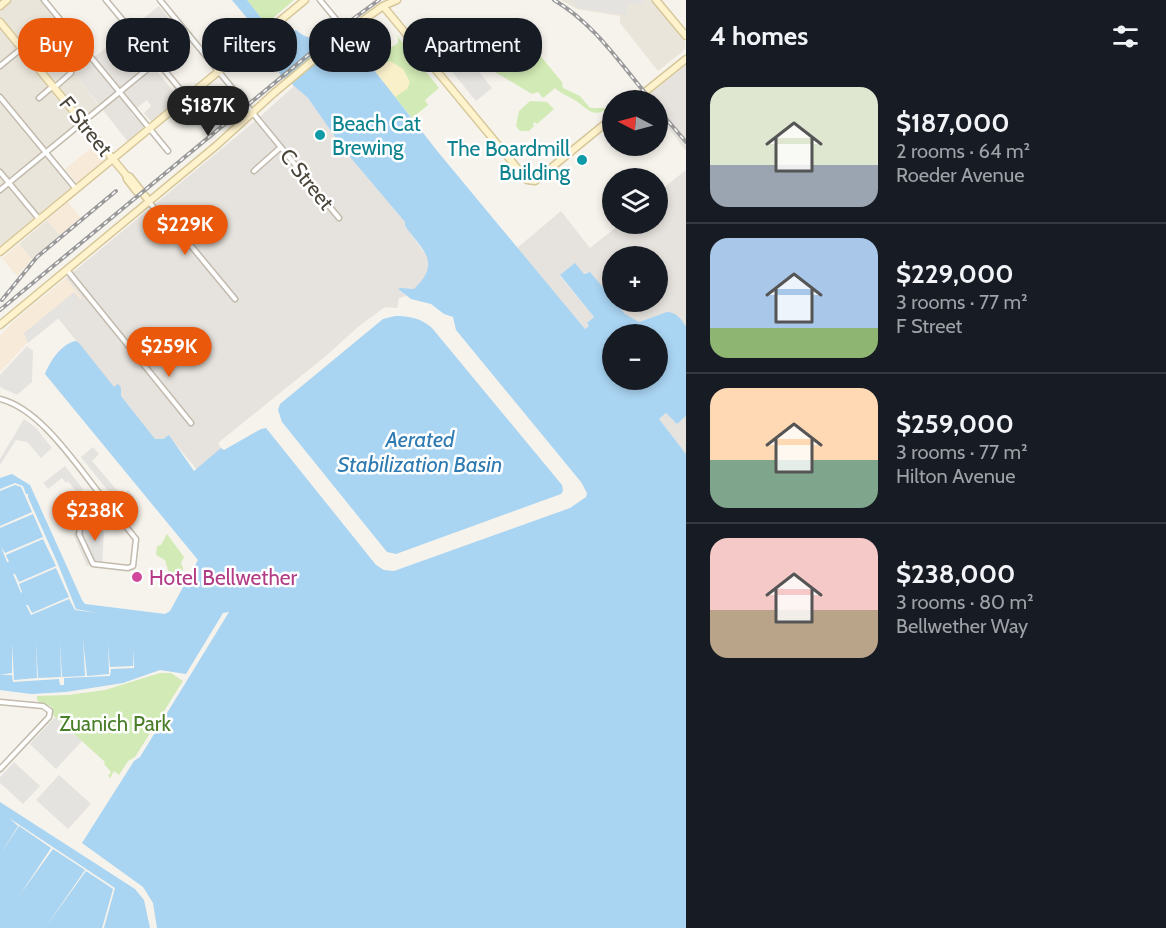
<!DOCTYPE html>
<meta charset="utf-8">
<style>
body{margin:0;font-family:Cabin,sans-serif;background:#242831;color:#f1f3f6;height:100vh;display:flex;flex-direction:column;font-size:22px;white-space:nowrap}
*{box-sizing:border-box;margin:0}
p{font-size:20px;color:#9ea1a6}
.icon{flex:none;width:33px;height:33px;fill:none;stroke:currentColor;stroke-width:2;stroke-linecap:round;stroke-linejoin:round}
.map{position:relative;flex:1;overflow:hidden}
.panel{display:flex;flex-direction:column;background:#171b24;width:480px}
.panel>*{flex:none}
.hud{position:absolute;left:18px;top:18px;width:570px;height:54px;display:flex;gap:12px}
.needle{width:39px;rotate:276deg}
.controls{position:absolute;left:602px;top:90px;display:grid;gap:12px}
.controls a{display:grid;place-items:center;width:66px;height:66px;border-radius:50%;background:#171b24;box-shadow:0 3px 9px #0003;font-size:30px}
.price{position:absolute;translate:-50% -51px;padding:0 14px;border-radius:21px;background:#ea580c;color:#fff;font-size:20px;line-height:39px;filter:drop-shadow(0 2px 3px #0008)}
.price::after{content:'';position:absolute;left:50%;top:36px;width:18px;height:14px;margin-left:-9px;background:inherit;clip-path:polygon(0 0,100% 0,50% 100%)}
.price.current{background:#222;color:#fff}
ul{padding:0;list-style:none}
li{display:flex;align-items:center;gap:18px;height:150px;padding:0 24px}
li+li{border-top:2px solid #363941}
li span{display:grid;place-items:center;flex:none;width:168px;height:120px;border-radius:18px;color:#555}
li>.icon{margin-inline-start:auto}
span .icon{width:72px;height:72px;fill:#fffc;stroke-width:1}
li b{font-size:26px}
h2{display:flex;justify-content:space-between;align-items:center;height:72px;padding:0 24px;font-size:26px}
.chip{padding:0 21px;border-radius:24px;background:#171b24;box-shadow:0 3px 9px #0003;font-size:21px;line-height:54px}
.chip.current{background:#ea580c;color:#fff}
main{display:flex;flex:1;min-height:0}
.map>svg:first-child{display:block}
.residential{fill:#eae5da}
.commercial{fill:#f7ead8}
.industrial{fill:#e6e2dd}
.green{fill:#d2eab5}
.sand{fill:#f9efc9}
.parking{fill:#e5e3e0}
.water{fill:#a9d4f2;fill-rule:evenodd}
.pier{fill:#f6f3ec}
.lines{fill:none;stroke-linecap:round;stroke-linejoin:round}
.street-casing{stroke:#c2bbae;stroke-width:7}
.secondary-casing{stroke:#d6c79b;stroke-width:9}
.street{stroke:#fff;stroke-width:4}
.secondary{stroke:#fff3cd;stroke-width:6}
.rail-casing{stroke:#9a9a9a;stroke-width:4}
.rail{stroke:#fff;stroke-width:1.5;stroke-dasharray:4.5;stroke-linecap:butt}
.culture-dot{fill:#0f9aa8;stroke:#fff;stroke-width:2}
.hotel-dot{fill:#d1479c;stroke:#fff;stroke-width:2}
.labels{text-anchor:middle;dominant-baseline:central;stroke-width:5;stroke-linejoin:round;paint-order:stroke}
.culture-label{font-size:21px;fill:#0d838f;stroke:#fff;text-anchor:start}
.street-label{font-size:21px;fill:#4b4439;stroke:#fff}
.hotel-label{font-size:21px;fill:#b23c85;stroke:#fff;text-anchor:start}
.park-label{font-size:21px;fill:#4a7f2a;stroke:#fff}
.water-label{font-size:22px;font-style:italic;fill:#2e7ab2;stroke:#fff}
</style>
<main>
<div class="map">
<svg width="686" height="928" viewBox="0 0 686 928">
<rect width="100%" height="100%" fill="#f6f3ec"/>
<path class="residential" d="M0,0H42L90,60L74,73L99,106L42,153L72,190L0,248Z
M561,0H652L685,42V48L682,52L658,71L620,23V16L577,9Z
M47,220L60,235L32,259L19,244Z"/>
<path class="commercial" d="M95,145L106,159L77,183L65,169Z
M68,202L81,218L60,235L47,220Z
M19,244L32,259L17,276L2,258Z
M66,278L83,298L26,344L0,372V336L14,321Z"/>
<path class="industrial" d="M159,6L187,41L154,68L180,99L152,122L144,113L151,106L147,100L137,108L131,113L145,127L128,142L74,73Z
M686,65V151L657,113V100H647L645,98Z
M294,86L308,98L345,151L405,222V226L428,258L429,268L422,281L414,289L401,288L399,290L406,296L399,298L397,308L385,307L359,326L327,355L218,443L221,448L197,470L169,436L163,439H155L58,318L82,298L66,278L254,122Z
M686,170V326L684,323L658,315L639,322L625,315L615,302H657V256H612V298L590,272L560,276L594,317L587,323L589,326L585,329L517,248L561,211L590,248L620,224H657V193Z
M666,413L677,424L686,416V454L659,419Z"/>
<path class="green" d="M247,0H294L266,24Z
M518,29L562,82L563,88L580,96L590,108H604L605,110C592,118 586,107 576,101C569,96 561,94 555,88L543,98L538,92L532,94L488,68V63L498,53V49L494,45L476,40L464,42L456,44L437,60L430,52L447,37L456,34L467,33L472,30H481L491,35Z
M394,32L439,88L425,100L428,105L412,118L375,72L383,64L377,56L398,43V38Z
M530,101L547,102L554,109L537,124L535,122L533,124L534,126L529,131H520L516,126L519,111Z
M167,534L184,557L181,563L183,568L181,576L169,573L165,560L156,555L157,546L161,545Z
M160,673H171L183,681L135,757L128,761L119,775L114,771L110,778L108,776L111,772L104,764L105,762L53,715L51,706L41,704L37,700V696L68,695L105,690Z"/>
<path class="sand" d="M390,61L403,69L410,82L407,89L395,97L375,72L383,64Z"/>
<path class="parking" d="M570,0H643L642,5L628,3L626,15L577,8V5Z
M460,49L492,88L476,101L444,62Z
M74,292L81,300L28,343L24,333Z
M27,346L33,351L32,382L17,395L0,387V375Z
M24,419L36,428L52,448L41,458L27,442L16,440L0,465V459Z
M93,447L99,454L92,461L121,495L128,490L135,497L122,508L81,457Z
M65,466L83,489L78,494L68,481L66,483L62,478L48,489L43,483Z
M93,519L104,532L102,564L96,563L87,566L73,534Z
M55,717L82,741L56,769L30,744Z
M14,762L40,786L23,804L0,783V777Z
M59,775L91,804L68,829L36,800Z"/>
<path class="water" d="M232,0H247L266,24L279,36L296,30C311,43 320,38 335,28L345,40L349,38L438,152L585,329L589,326L587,323L594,317L560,275L575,263L584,274L590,272L612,298V302H615L625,314L639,322L667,312C676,312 681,319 686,326V416L677,424L666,413L659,419L686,454V928H157L153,903L143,887L82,843L134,761L140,757L229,612L223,613L186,674L160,670L123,683L66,692L31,694L0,690V478L12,474L30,485L82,600L85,604L165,614L170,611L198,560L45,374C50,361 62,343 76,341L79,343L114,387L118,384L121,388V396L155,439H163L169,435L194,471L221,448L224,450L261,429L266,428L376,565L384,570L394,571L570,508L586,497L587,493L581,482L456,330L453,317L444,314L431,304L411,299L398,289L401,288L414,289C442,262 423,251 405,226V222L345,151L308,98L280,74L265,52V46L255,33L256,29ZM612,334H657V380H612Z
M395,316C409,316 421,318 432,328L562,485L563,491L561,494L396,554L387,552L282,422L278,410L280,404L383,319Z
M0,802L135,889L144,900L150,928H0Z"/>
<path class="pier" d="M15,483L23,486L26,494H28V497L58,564L76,609L97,613L75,610L69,599L31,615L26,605H28L32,613L69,597L56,568L19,584L22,592L21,593L13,574H15L19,582L56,566L43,539L6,555L9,562H7L1,547L5,553L43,537L33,514L0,528V526L32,512L21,487L15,485L0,491V489Z
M83,639L87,676L109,674L108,644L110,667L133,666V648L134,668L111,669L110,676L64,678V685H60L59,679L13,682L12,675H0L12,673V643L14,680L37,678L36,642L38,678L61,677L60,640L62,677L85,676Z
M9,818L115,888L104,928H102L113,889L86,871L45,928L85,870L53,849L19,896L51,848L19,826L0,855L18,826Z"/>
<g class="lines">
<defs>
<path id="street" d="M44,0L168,151
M106,0L205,119
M160,0L339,218
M320,0L374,65
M0,66L59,18
M54,88L71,73
M0,97L76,189
M39,98L53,86
M254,171L281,147
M0,172L39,219
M0,190L189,35
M149,202L177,234L192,247L235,299
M67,270L191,423
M0,399C41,409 77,466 103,498L107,503L136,539L133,566L128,568L93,564L79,534L81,524L107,503
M0,702L43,706L50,711L49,717L0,769"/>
<path id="secondary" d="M656,0L686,36
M0,6L7,0
M383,6L527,180L535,181L612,118
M0,22L126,175L130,177L149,201
M635,100L686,59
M126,175L127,179L137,192H141
M0,252L305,0
M0,325L217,145L274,93L347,32L383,6L397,0"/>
</defs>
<use href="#street" class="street-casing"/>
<use href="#secondary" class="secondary-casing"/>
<use href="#street" class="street"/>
<use href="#secondary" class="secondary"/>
<defs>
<path id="rail" d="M554,0C595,24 621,65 651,100
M657,108L686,142
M2,300L37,257L116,191
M0,310L342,27L379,0"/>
</defs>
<use href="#rail" class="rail-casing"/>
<use href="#rail" class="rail"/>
</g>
<g class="culture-dot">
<circle cx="320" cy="135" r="6"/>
<circle cx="582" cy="160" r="6"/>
</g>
<circle class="hotel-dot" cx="137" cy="577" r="6"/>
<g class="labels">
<g class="culture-label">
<text x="332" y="123">Beach Cat<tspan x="332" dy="24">Brewing</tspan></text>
<text x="570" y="148" text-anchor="end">The Boardmill<tspan x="570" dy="24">Building</tspan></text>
</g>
<g class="street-label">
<text transform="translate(86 126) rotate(51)">F Street</text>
<text transform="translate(307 179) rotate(51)">C Street</text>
</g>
<g class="hotel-label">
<text x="149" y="577">Hotel Bellwether</text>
</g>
<g class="park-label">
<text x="115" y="723">Zuanich Park</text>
</g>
<g class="water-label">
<text x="420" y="439">Aerated<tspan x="420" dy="25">Stabilization Basin</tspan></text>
</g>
</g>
</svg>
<div class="controls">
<a><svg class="needle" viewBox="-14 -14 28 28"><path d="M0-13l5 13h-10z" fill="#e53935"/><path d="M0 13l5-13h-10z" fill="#9ea1a6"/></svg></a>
<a><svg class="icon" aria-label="layers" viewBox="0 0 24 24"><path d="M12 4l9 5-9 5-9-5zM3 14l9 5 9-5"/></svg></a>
<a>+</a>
<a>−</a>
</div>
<b class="price current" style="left:208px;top:137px">$187K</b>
<b class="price" style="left:185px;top:256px">$229K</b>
<b class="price" style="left:169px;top:378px">$259K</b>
<b class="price" style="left:95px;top:542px">$238K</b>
<div class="hud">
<a class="chip current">Buy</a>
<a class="chip">Rent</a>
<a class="chip">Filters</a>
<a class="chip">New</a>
<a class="chip">Apartment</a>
</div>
</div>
<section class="panel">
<h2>4 homes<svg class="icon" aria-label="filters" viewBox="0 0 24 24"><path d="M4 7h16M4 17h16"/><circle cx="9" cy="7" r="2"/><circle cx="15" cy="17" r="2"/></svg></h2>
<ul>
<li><span style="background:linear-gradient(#dfe7d0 65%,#9aa5b1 0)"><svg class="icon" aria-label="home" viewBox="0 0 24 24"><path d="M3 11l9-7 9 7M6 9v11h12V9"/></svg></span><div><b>$187,000</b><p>2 rooms · 64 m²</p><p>Roeder Avenue</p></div></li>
<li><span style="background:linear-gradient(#a9c7e8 75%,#8fb573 0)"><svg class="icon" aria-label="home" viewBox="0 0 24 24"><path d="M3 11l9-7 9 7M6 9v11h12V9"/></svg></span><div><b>$229,000</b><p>3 rooms · 77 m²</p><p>F Street</p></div></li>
<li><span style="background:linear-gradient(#ffd9b3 60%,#7fa58c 0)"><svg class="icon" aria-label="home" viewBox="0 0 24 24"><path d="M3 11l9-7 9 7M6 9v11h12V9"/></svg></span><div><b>$259,000</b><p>3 rooms · 77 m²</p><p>Hilton Avenue</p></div></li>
<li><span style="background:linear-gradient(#f6c9c9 60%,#b9a48a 0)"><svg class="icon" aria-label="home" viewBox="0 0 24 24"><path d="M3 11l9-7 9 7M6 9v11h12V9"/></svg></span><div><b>$238,000</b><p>3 rooms · 80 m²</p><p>Bellwether Way</p></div></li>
</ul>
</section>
</main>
